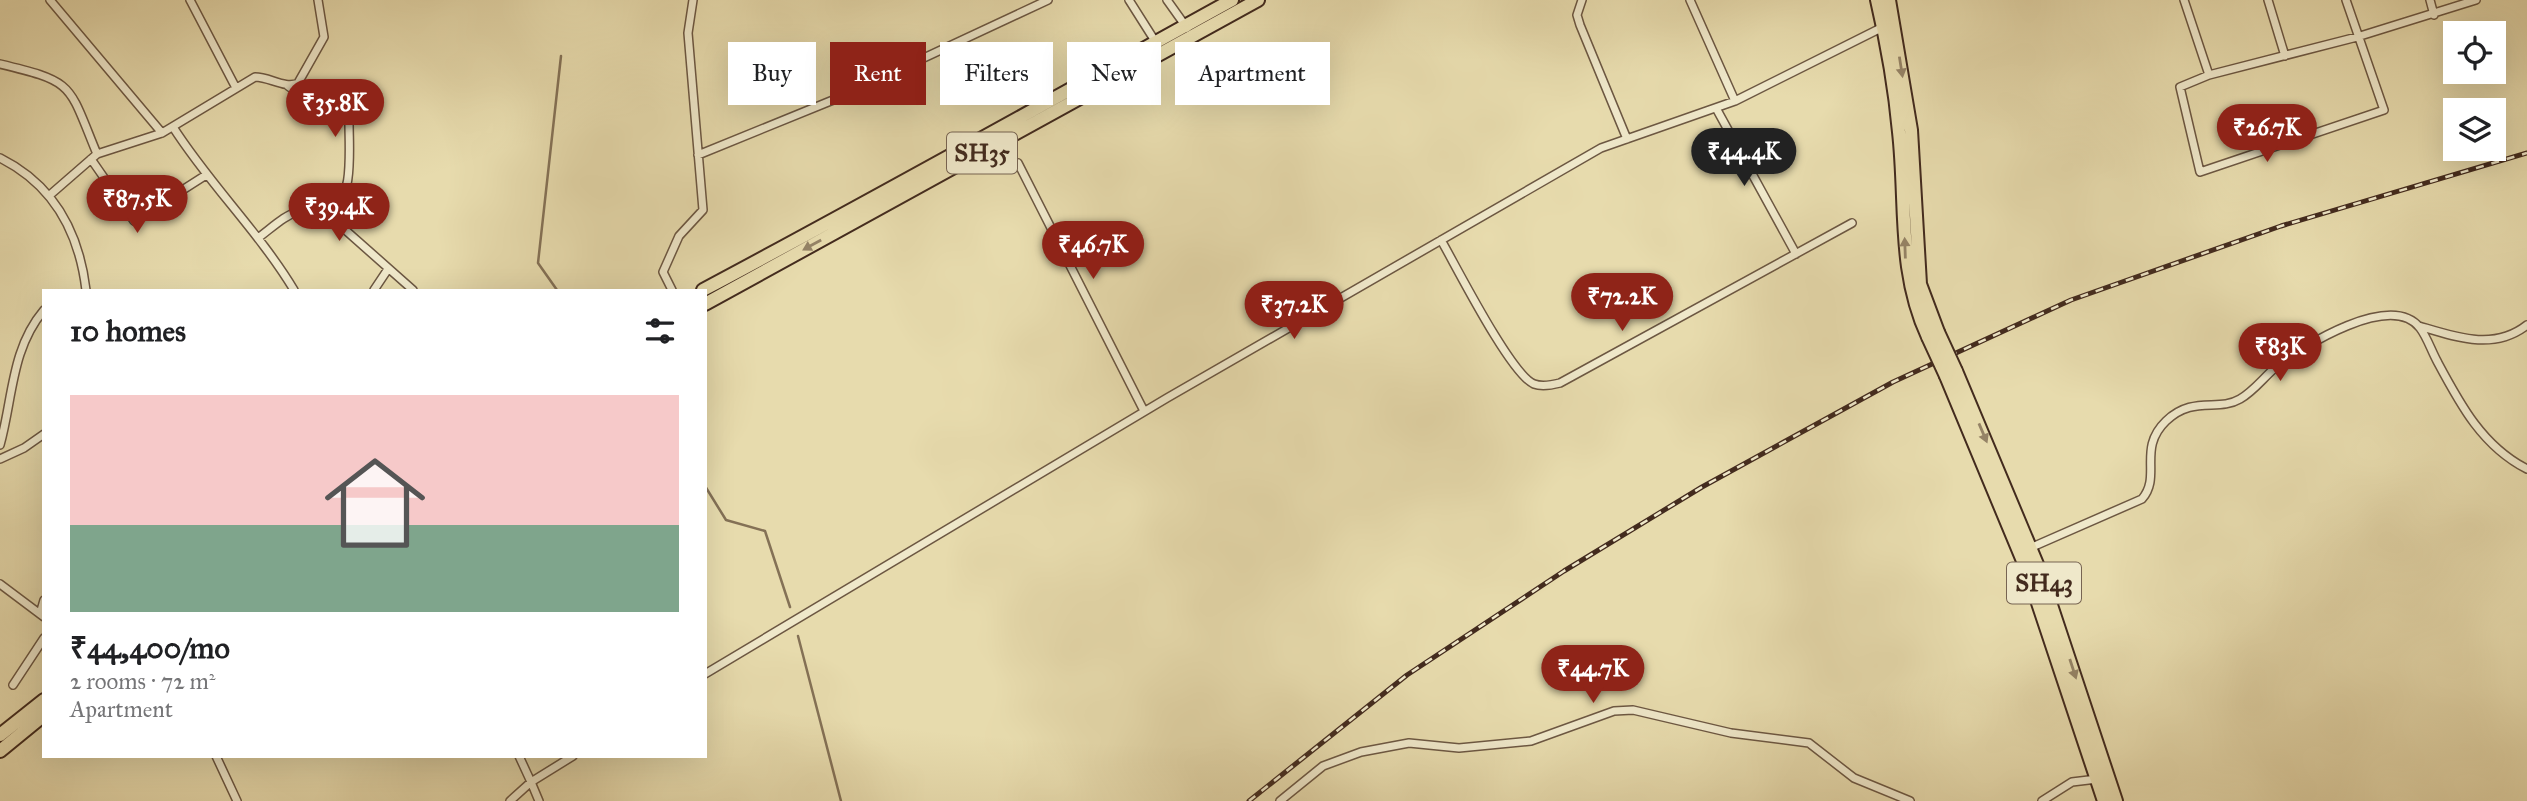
<!DOCTYPE html>
<meta charset="utf-8">
<style>
body{margin:0;font-family:"IM FELL Great Primer",serif;background:#f2f2f2;color:#202124;height:100vh;display:flex;flex-direction:column;font-size:26px;white-space:nowrap}
*{box-sizing:border-box;margin:0}
p{font-size:23px;color:#757577}
.icon{flex:none;width:38px;height:38px;fill:none;stroke:currentColor;stroke-width:2;stroke-linecap:round;stroke-linejoin:round}
.map{position:relative;flex:1;overflow:hidden}
.panel{position:absolute;left:42px;top:289px;width:665px;height:469px;display:flex;flex-direction:column;background:#fff;border-radius:0px;box-shadow:0 7px 28px #0002}
.panel>*{flex:none}
.hud{position:absolute;left:728px;top:42px;width:665px;height:63px;display:flex;gap:14px}
.buttons{position:absolute;left:2443px;top:21px;display:grid;gap:14px}
.buttons a{display:grid;place-items:center;width:63px;height:63px;border-radius:0px;background:#fff;box-shadow:0 7px 28px #0002;font-size:35px}
.price{position:absolute;translate:-50% -60px;padding:0 16px;border-radius:24px;background:#8f2418;color:#fff;font-size:23px;line-height:46px;filter:drop-shadow(0 2px 4px #0008)}
.price::after{content:'';position:absolute;left:50%;top:42px;width:21px;height:16px;margin-left:-10px;background:inherit;clip-path:polygon(0 0,100% 0,50% 100%)}
.price.active{background:#222;color:#fff}
ul{padding:0;list-style:none}
li{display:grid;align-content:center;gap:14px;height:371px;padding:0 28px}
li+li{border-top:2px solid #e0e0e0}
li span{display:grid;place-items:center;height:217px;border-radius:0px;color:#555}
li>.icon{margin-inline-start:auto}
span .icon{width:126px;height:126px;fill:#fffc;stroke-width:1}
li b{font-size:30px}
h2{display:flex;justify-content:space-between;align-items:center;height:84px;padding:0 28px;font-size:30px}
.tag{padding:0 24px;border-radius:0px;background:#fff;box-shadow:0 7px 28px #0002;font-size:24px;line-height:63px}
.tag.active{background:#8f2418;color:#fff}
.map>svg:first-child{display:block}
.lines{fill:none;stroke-linecap:round;stroke-linejoin:round}
.stream{stroke:#847156;stroke-width:2.5}
.minor-casing{stroke:#6c5742;stroke-width:10}
.primary-casing{stroke:#432b1e;stroke-width:16}
.minor{stroke:#efe8ca;stroke-width:7}
.primary{stroke:#e7dbad;stroke-width:12}
.rail-casing{stroke:#432b1e;stroke-width:5}
.rail{stroke:#efe8ca;stroke-width:2.5;stroke-dasharray:8;stroke-linecap:butt}
.primary-bridge-casing{stroke:#432b1e;stroke-width:16;stroke-linecap:butt}
.primary-bridge{stroke:#e7dbad;stroke-width:12}
.oneway{fill:#958366}
.labels{text-anchor:middle;dominant-baseline:central;stroke-width:5;stroke-linejoin:round;paint-order:stroke}
.shield{fill:#efe8ca;stroke:#776452;stroke-width:2}
.shield-label{font-size:24px;font-weight:bold;fill:#432b1e}
</style>
<div class="map">
<svg width="2527" height="801" viewBox="0 0 2527 801">
<rect width="100%" height="100%" fill="#e7dbad"/>
<filter id="stains"><feTurbulence type="fractalNoise" baseFrequency=".00286" numOctaves="4"/><feColorMatrix values="0 0 0 0 .2 0 0 0 0 .09 0 0 0 0 .02 0 0 0 .5 -.17"/></filter>
<radialGradient id="worn" r=".72"><stop offset=".6" stop-color="#630" stop-opacity="0"/><stop offset="1" stop-color="#630" stop-opacity=".3"/></radialGradient>
<g class="lines">
<path class="stream" d="M557,290L538,263L561,56
M705,486L726,520L765,531L790,607
M798,636L841,801"/>
<defs>
<path id="minor" d="M50,0L162,133
M190,0L236,88
M1129,0L1155,41
M1167,0L1187,28
M1582,0L1577,15L1580,25L1627,139
M1690,0L1735,101
M2184,0L2209,75
M2268,0L2285,56
M2346,0L2384,110L2200,172L2180,87L2209,75L2357,37L2476,0
M2430,0L2434,15
M0,64C76,82 68,84 97,154
M288,86L317,106L349,121C349,153 354,194 331,218
M1716,108L1796,254
M173,127C210,185 259,232 294,290
M698,155L838,98L1048,0
M0,158C54,185 79,232 86,290
M91,159L134,221L206,175
M1018,163L1144,411
M51,194L97,154L162,133L255,77C270,77 285,89 298,83L324,37L318,0
M258,238C286,217 299,199 334,220L413,290
M1441,240C1456,266 1511,375 1534,384C1542,387 1552,385 1560,383L1852,223
M374,290L388,269
M672,290L663,272L679,236L703,210L688,33L693,0
M2419,326C2456,337 2494,351 2527,325
M0,445C13,398 11,349 44,310
M0,459L24,448L44,434
M2030,548L2142,499C2162,476 2137,449 2166,421C2193,395 2218,412 2240,399C2254,391 2264,377 2276,367C2303,346 2391,291 2420,328C2427,337 2431,350 2437,361C2460,404 2482,446 2527,469
M0,584L44,617
M40,614L44,600
M705,674L1167,398L1601,148L1735,101L1883,27
M13,685L44,638
M216,756L237,801
M519,756L531,782L573,756
M510,801L531,782L539,801
M1280,801L1323,766L1361,752L1409,743L1459,748L1531,741L1614,711L1633,710L1731,733L1809,743L1854,778L1910,801
M2042,801L2072,782L2097,779"/>
<path id="primary" d="M1877,0C1887,43 1895,88 1899,132C1907,203 1897,270 1928,337
M1889,0L1911,130L1920,284L1938,332
M703,290C880,196 1056,97 1232,0
M705,304L1258,0
M1956,371L2039,569L2116,801
M1946,376L2028,573L2104,801
M0,735L44,700
M0,751L44,715"/>
</defs>
<use href="#minor" class="minor-casing"/>
<use href="#primary" class="primary-casing"/>
<use href="#minor" class="minor"/>
<use href="#primary" class="primary"/>
<defs>
<path id="rail" d="M1249,801L1407,675L1564,571L1702,487L1893,382L2071,300L2281,226L2527,153"/>
</defs>
<use href="#rail" class="rail-casing"/>
<use href="#rail" class="rail"/>
<defs>
<path id="primary-bridge" d="M1938,332L1956,371
M1928,337L1946,376"/>
</defs>
<use href="#primary-bridge" class="primary-bridge-casing"/>
<use href="#primary-bridge" class="primary-bridge"/>
</g>
<defs><path id="oneway-solid" d="M-6-.8H1V-3.2L6.5 0L1 3.2V.8H-6Z" transform="scale(1.75)"/></defs>
<g class="oneway">
<use href="#oneway-solid" transform="translate(1901 67) rotate(81)"/>
<use href="#oneway-solid" transform="translate(812 245) rotate(151)"/>
<use href="#oneway-solid" transform="translate(1905 248) rotate(-92)"/>
<use href="#oneway-solid" transform="translate(1983 433) rotate(67)"/>
<use href="#oneway-solid" transform="translate(2073 669) rotate(72)"/>
</g>
<g class="labels">
<g class="shield">
<rect x="947" y="132.5" width="70" height="41" rx="5"/>
<rect x="2007" y="562.5" width="74" height="41" rx="5"/>
</g>
<g class="shield-label">
<text x="982" y="153">SH35</text>
<text x="2044" y="583">SH43</text>
</g>
</g>
<rect width="100%" height="100%" filter="url(#stains)"/>
<rect width="100%" height="100%" fill="url(#worn)"/>
</svg>
<div class="buttons">
<a><svg class="icon" aria-label="locate" viewBox="0 0 24 24"><circle cx="12" cy="12" r="6"/><path d="M12 2v4M12 18v4M2 12h4M18 12h4"/></svg></a>
<a><svg class="icon" aria-label="layers" viewBox="0 0 24 24"><path d="M12 4l9 5-9 5-9-5zM3 14l9 5 9-5"/></svg></a>
</div>
<b class="price" style="left:335px;top:139px">₹35.8K</b>
<b class="price" style="left:2267px;top:164px">₹26.7K</b>
<b class="price active" style="left:1744px;top:188px">₹44.4K</b>
<b class="price" style="left:137px;top:235px">₹87.5K</b>
<b class="price" style="left:339px;top:243px">₹39.4K</b>
<b class="price" style="left:1093px;top:281px">₹46.7K</b>
<b class="price" style="left:1622px;top:333px">₹72.2K</b>
<b class="price" style="left:1294px;top:341px">₹37.2K</b>
<b class="price" style="left:2280px;top:383px">₹83K</b>
<b class="price" style="left:1593px;top:705px">₹44.7K</b>
<div class="hud">
<a class="tag">Buy</a>
<a class="tag active">Rent</a>
<a class="tag">Filters</a>
<a class="tag">New</a>
<a class="tag">Apartment</a>
</div>
<section class="panel">
<h2>10 homes<svg class="icon" aria-label="filters" viewBox="0 0 24 24"><path d="M4 7h16M4 17h16"/><circle cx="9" cy="7" r="2"/><circle cx="15" cy="17" r="2"/></svg></h2>
<ul>
<li><span style="background:linear-gradient(#f6c9c9 60%,#7fa58c 0)"><svg class="icon" aria-label="home" viewBox="0 0 24 24"><path d="M3 11l9-7 9 7M6 9v11h12V9"/></svg></span><div><b>₹44,400/mo</b><p>2 rooms · 72 m²</p><p>Apartment</p></div></li>
</ul>
</section>
</div>
